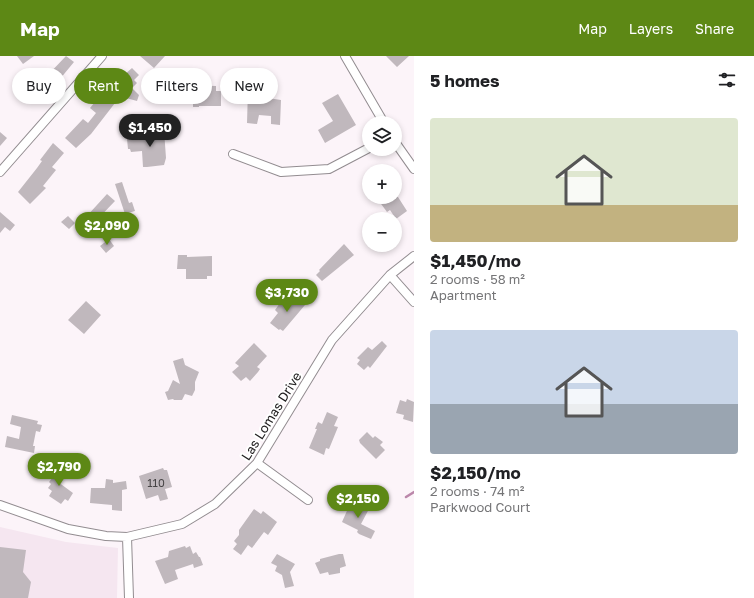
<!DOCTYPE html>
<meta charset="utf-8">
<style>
body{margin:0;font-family:"Golos Text",sans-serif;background:#f6f6f6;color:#202124;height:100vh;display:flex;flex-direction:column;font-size:15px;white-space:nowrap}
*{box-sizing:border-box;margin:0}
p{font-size:13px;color:#757577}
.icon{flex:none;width:22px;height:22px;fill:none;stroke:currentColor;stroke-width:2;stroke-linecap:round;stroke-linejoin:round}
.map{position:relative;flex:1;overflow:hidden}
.details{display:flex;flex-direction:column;background:#fff;width:340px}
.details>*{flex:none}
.banner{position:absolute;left:12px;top:12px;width:342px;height:36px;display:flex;gap:8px}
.fabs{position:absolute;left:362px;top:60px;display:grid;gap:8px}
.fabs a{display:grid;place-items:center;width:40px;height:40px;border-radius:50%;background:#fff;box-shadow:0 2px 6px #0003;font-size:20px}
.price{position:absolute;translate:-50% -34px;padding:0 9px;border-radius:14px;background:#5d8815;color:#fff;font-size:13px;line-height:26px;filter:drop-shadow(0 1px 2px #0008)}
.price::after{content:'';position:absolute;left:50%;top:24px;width:12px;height:9px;margin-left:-6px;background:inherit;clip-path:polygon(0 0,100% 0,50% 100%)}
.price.active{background:#222;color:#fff}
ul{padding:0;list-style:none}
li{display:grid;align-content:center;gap:8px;height:212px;padding:0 16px}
li span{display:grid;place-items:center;height:124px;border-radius:4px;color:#555}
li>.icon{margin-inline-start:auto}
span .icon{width:72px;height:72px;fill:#fffc;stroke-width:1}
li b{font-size:17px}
h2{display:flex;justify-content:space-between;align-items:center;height:48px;padding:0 16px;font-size:17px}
.pill{padding:0 14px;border-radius:18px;background:#fff;box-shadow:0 2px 6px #0003;font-size:14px;line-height:36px}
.pill.active{background:#5d8815;color:#fff}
header{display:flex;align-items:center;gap:24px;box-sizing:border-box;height:56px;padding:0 20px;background:#5d8815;color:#fff}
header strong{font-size:19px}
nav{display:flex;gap:22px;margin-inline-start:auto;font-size:14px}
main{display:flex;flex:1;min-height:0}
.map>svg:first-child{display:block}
.built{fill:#f5e6f0}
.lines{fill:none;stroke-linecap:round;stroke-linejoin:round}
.stream{stroke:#bb87aa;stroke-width:2.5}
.building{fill:#c0b8bd}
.minor-casing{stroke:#928c90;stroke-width:10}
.minor{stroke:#fff;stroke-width:8}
.labels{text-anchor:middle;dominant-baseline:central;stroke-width:4;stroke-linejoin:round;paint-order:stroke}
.number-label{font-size:11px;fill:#474446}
.street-label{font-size:13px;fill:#1f1d1e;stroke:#fff}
</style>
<header>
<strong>Map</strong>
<nav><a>Map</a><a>Layers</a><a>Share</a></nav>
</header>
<main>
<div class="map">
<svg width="414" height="542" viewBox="0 0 414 542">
<rect width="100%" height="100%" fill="#fcf4f9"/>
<path class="built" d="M0,471L66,486L118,492L117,542H0Z"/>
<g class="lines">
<path class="stream" d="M406,441L414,436"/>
</g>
<path class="building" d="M17,0H34L23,8Z
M66,0L74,6L55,29L46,21Z
M140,0H165L154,12Z
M386,0H409L397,11Z
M132,12L139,19L134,24L137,27L132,32L139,39L137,45L126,42L127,37L116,26Z
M179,29L216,30V35H221V50H199V51H193V44L178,42Z
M248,33H256L255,40L281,44L280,69L271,68V60L259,59L257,68L247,67Z
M338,38L356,69L325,87L318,74L333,65L322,47Z
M99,41L105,46L109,42L115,47L91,78L76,92L65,82L83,63L88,67L96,57L90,52Z
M153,74H164L166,102L164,109L147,111H143L142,95L131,96L130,93H128L127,83L141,82V77L153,76Z
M0,76L7,82L0,90Z
M53,87L64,97L52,111L56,114L43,130L46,132L30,148L18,136L37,112L42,105L40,104Z
M122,126L129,147L132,146L135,155L125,158L115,128Z
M107,138L115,145L93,168L86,161Z
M376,141H398L407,155L396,163L390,154L387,156Z
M0,156L15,169L10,175L5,171L0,177Z
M68,160L75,167L69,173L61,166Z
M109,183L114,190L106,197L100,190Z
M344,188L354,199L322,225L316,219L320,215L319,214Z
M178,199H187V201L212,200V220H207V223H186V213H177Z
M294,239L305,249L283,275L280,273L279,274L270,267L278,257L275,254L280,247L284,250Z
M86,245L101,259L84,278L68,264Z
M382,285L387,290L370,312L368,310L364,314L357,308L360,304L357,302L368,291L372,294Z
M254,287L267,300L257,311L260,313L258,316L250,325L246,321L241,325L232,316L239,310L235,307Z
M183,302L185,309L199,316L195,326V334L192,340L185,338L182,344H174L173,343L168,344L165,336L168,335L173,324L180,328L173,305Z
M407,343L414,346L413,366L403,363L404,359L396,357L400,344L406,346Z
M327,356L338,361L334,370L338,371L329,393L326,392L324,399L309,392L317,373H315L318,366L322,368Z
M12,359L38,365L37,368L42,369L40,376L36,375L33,390H35L34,397L5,391L7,380L19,383L21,371L10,368Z
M367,376L373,382L375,380L383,386L380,389L385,394L376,403L360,387L359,384Z
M58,409L66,414L58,426L73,437L68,445L65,443L61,448L49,440L52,435L48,432L51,428L49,426L53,421L51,420Z
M163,412L164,414H167L172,431L165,433L168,443L160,445L158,439L146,443L139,420Z
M106,423L113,424V427L126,425L127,433L122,434V455L112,454V449L90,447L91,432H105Z
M359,446L370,451L361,468L375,475L371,483L359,478L357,476L358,474L342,466L350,448L357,451Z
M254,453L261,458L263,455L277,466L268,479L264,476L252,492L248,489L241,499L233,493L237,488L234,485L239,479V474Z
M185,490L186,492L190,490L193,498L196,496L199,501H200L203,509L194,512L193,508L175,514L178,523L165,528L155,505L168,501L169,495Z
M0,491L26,494L23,516L31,526L28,542H0Z
M277,498L295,508L290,516L294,530L285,532L282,519L275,515L277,510L271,507Z
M339,498H343L346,510L340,512V517L329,519L328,516L320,518L315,507L320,505V503Z"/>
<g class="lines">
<defs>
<path id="minor" d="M345,0L384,67
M395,86L414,113
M233,98L281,116L329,113L369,92
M0,116L102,0
M390,219L414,246
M257,407L308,444
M0,449L68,473L106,480L127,481L182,468L215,448L257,407L332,284L390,219L414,200
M127,481L129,542"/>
</defs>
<use href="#minor" class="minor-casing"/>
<use href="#minor" class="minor"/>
</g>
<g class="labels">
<g class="number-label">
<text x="156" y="426">110</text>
</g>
<g class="street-label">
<text transform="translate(271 360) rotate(-58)">Las Lomas Drive</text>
</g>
</g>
</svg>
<div class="fabs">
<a><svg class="icon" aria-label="layers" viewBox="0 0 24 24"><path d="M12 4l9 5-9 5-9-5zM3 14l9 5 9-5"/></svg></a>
<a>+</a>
<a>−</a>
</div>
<b class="price active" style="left:150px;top:92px">$1,450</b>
<b class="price" style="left:107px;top:190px">$2,090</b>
<b class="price" style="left:287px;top:257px">$3,730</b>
<b class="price" style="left:59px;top:431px">$2,790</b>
<b class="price" style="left:358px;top:463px">$2,150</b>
<div class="banner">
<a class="pill">Buy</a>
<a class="pill active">Rent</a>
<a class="pill">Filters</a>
<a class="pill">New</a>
</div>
</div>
<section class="details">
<h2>5 homes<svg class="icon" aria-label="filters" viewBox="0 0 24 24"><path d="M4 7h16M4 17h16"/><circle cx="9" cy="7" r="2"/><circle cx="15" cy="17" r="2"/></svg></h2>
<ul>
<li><span style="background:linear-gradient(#dfe7d0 70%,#c2b280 0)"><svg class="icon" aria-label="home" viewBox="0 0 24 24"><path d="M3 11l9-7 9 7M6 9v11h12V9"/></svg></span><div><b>$1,450/mo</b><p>2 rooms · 58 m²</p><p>Apartment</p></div></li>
<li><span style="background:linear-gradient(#c9d6e8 60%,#9aa5b1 0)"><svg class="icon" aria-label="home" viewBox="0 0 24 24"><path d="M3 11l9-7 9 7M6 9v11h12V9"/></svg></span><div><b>$2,150/mo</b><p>2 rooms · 74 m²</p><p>Parkwood Court</p></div></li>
</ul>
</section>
</main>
